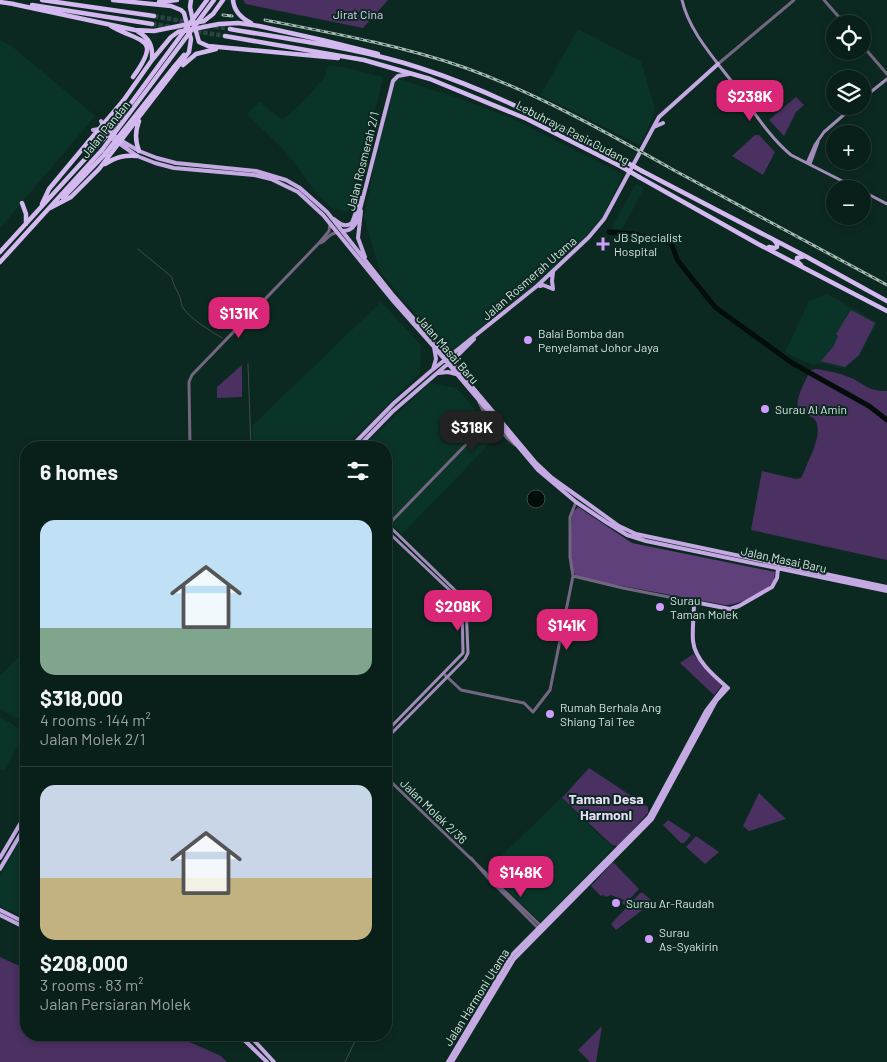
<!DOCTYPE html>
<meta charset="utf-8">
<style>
body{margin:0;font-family:Barlow,sans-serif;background:#172c26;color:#f1f3f6;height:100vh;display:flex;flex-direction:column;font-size:19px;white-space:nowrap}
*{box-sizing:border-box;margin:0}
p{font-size:16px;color:#99a2a2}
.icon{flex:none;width:28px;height:28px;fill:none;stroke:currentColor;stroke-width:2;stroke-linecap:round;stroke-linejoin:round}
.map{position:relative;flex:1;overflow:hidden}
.details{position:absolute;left:20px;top:441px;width:372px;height:600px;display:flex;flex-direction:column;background:#091f19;border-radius:20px;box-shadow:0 2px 8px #0003,0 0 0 1px #293d38}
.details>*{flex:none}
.fabs{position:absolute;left:826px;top:15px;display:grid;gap:10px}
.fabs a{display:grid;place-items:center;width:45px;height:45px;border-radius:50%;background:#091f19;box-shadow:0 2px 8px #0003,0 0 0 1px #293d38;font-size:25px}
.price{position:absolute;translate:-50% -42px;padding:0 11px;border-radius:10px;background:#db2777;color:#fff;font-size:16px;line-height:32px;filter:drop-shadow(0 1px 2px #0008)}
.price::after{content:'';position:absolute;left:50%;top:30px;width:15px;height:11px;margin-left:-8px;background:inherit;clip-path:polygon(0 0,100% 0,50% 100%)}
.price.selected{background:#222;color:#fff}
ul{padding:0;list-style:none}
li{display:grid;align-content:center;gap:10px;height:265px;padding:0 20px}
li+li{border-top:1px solid #293d38}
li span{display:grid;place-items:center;height:155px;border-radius:15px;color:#555}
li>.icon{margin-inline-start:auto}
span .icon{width:90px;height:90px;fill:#fffc;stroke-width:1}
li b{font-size:21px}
h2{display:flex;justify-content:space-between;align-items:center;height:60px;padding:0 20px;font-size:21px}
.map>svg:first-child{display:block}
.built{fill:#0b3429}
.green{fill:#4b3062}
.forest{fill:#5f407b}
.water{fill:#030d0a;stroke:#414d49}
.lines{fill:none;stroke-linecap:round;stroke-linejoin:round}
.stream{stroke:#414d49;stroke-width:1}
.river{stroke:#030d0a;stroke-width:5}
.trunk-tunnel{stroke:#2a453d;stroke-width:4.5;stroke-dasharray:4.5 2;stroke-linecap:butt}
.tertiary{stroke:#736681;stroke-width:3}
.secondary{stroke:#a18cb8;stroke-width:3}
.primary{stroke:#c5a9e2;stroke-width:4}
.trunk{stroke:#d4b8f0;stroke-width:4.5}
.rail-casing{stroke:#a6bab4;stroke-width:3}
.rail{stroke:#0c2921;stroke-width:1;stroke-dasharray:4;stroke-linecap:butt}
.trunk-bridge{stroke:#d4b8f0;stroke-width:4.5}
.poi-dot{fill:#d09dff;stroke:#0c2921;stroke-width:2}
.labels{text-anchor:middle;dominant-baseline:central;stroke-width:4;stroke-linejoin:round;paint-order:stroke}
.park-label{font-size:12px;fill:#e0cff2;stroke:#0c2921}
.street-label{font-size:12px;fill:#d2e3dd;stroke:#0c2921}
.poi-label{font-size:12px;fill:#d2e3dd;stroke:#0c2921;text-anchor:start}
.neighbourhood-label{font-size:14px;font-weight:bold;fill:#eaddf9;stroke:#0c2921}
</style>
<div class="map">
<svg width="887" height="1062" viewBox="0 0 887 1062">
<rect width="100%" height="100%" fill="#0c2921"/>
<path class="built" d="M578,29L641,62L655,109L653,116L640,145L541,95Z
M0,40L13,47L95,116L0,228Z
M329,65L343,67L382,77L383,79L351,207L348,211H344L332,208L319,196L286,152L247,114L260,102L282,120L303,102L324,78Z
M399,79L460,99L511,118L623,175L601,220L593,230L536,284L453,351L446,350L380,272L364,217L377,151L395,81Z
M636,184L644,188L622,230L611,228Z
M827,294L877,322L859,356L845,369L820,363L813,365L785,353L809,301Z
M381,302L421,345L420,373L345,447H253V425Z
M430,383L457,388L497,436L402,534L386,518V448H361Z
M26,649V720L25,723L0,709V676Z
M0,717L25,732L4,771L0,769Z
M561,798L613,848L541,923L487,870Z
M26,830V877L20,888L21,891L26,893V918L0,906V875Z"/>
<path class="green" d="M243,0H388L363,28L246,4Z
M796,97L804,105L796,112L784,136L769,120Z
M755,135H759L775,152L763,175L732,156Z
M851,310L875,323L859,355L845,367L821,361L833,347L838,336L836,334Z
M242,365V397L217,398V387Z
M817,369C828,371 839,373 849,377C866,384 866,391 887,391V560L751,530L762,471L796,479L801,478L804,472C809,458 821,438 817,424C815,415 804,416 799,410C793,402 807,377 811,370Z
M693,654L722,685L714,695L680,663Z
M589,768L648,807V813L618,846L612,845L562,798Z
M759,793L786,819L749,831L743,826Z
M668,820L691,835L684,843H681L663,825Z
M696,836L719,852L705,864L686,847Z
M613,862L639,889L624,905L622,903L624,900L611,895L606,897L603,895L601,896L591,886Z
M640,893H643L653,902L616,930L611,924Z
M0,957L26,969V1035H174L221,1056L227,1062H0Z
M602,1026L596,1062H590L578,1050Z"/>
<path class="forest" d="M578,507L632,543L775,572C774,576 775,580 772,583C764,594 738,605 725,605L606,583L576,576L573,570L570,557L572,513Z"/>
<path class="water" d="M527 499a9 9 0 1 1 18 0a9 9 0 1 1-18 0Z"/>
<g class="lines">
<path class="stream" d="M138,249L172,277C173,285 176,288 179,295C181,299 181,303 182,306C188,318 211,331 222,338
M248,364L251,448
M386,955L392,967L386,979
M345,1062L358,1035"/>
<path class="river" d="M609,232L633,234L671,243L678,261L715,307L792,363L869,406L887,420"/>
<path class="trunk-tunnel" d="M154,16L188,22
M195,23L230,29
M152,24L225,36"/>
<path class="tertiary" d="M824,0L845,24
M862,45L887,74
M718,64L794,0
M320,243C327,241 329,232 337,233
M485,425L495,427L515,445
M190,448L189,382L192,375L319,243L329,231L330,224
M386,527L485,425L486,417L479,402
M573,576L623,588L694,602
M444,674L461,690L524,703L533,712L550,690L573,576L570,557V517L576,502
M386,777L542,927
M471,858L490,880L539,929"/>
<path class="secondary" d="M682,0C689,31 714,58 732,82C751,107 767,135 791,155L858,189
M862,99L887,79
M807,163L815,145L824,132L854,106
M810,164L818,142
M862,191L887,204
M386,523L464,599L466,605L468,653L465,659L386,739
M386,530L461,601L462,605L463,653L386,732"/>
<path class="primary" d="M101,121L104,128L122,141L139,151L157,158L176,163L256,171L286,180L300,188L327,212L392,294L448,358L536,463L552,478L580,498L619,526L636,534L887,587
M654,127L663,123
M93,130L99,129L137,156L155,163L174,168L254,175L271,179L298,192L323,215L394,302L434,347L538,470L576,502L606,522L627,535L646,541L887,591
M361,211L358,238L365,257
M334,219C340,224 345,228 352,223L361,198
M342,231C350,231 353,228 357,221L393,81L398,76L409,74
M540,286L543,285L553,289L552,281L553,272
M433,369L436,359L434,347
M438,373L448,372L456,374
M350,448L394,403L431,371L537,286L589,237L604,219L659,117L718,64
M357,448L392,412L458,355L474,339
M0,858L26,814
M0,869L26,825
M0,910L26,923
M0,915L26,928
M239,1035L267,1062
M249,1035L274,1062
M448,1062L511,956L649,817L706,711L725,686
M452,1062L514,959L652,819L716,701L728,688C714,676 695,660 693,641C692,629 694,615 694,602L730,609L739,606L772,587L777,578L778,568"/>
<path class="trunk" d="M42,0L154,16
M191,0L190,7L193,21
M233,0C234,11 241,18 251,23
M0,2L14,4
M159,2L177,0
M13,4L135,30L154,31L204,21L213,14L223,0
M32,5L152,24
M111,26C140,43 163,36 133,77
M195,28L199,42L208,46L338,58
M230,29C293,40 359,48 420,68C492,91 558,126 624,161
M137,31C149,38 153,45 152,59
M225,36L364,60L430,79L527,119L622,167
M183,65L196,54L216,49
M174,67L184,55
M123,101L152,60L171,37L178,32L219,24L238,23L259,26L322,40L378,54
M139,121C135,132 135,140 139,151
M105,164C116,157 124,155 137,156
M642,171L807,257L887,301
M639,177L758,244L887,311
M63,198L105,154
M22,203L26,214V224
M42,204L49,189L89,141
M50,208L71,197L99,169L189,52L191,39L184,13L181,10L171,6L113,0
M769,247L774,248L777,247V244L774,240
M0,252L96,147
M0,262L102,150
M801,265L797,261V258L805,256"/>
<defs>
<path id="rail" d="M223,15L232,16
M265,20C332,33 399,45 463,67C539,94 611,135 681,174C749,211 818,248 887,285"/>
</defs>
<use href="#rail" class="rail-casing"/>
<use href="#rail" class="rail"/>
<path class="trunk-bridge" d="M89,141L123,101
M96,147L112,129L207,0
M102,150L214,0
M105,154L174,67
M624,161L642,171
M622,167L639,177"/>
</g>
<g class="poi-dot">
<path d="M600.5 236.5h5v5h5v5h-5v5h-5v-5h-5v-5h5z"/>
<circle cx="528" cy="340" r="5"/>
<circle cx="765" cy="409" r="5"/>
<circle cx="660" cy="607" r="5"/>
<circle cx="550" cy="714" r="5"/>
<circle cx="616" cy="903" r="5"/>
<circle cx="649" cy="939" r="5"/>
</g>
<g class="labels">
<g class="park-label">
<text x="358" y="14">Jirat Cina</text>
</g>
<g class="street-label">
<text transform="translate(105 129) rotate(-51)">Jalan Pandan</text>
<text transform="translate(573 132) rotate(27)">Lebuhraya Pasir Gudang</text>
<text transform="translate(362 161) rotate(-76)">Jalan Rosmerah 2/1</text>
<text transform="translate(529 278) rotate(-41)">Jalan Rosmerah Utama</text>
<text transform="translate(448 349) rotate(49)">Jalan Masai Baru</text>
<text transform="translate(784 559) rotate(12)">Jalan Masai Baru</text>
<text transform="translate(434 811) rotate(44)">Jalan Molek 2/36</text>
<text transform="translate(476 997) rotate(-58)">Jalan Harmoni Utama</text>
</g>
<g class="poi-label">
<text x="614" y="237">JB Specialist<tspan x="614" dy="14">Hospital</tspan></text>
<text x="538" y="333">Balai Bomba dan<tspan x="538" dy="14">Penyelamat Johor Jaya</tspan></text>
<text x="775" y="409">Surau Al Amin</text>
<text x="670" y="600">Surau<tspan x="670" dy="14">Taman Molek</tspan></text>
<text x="560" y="707">Rumah Berhala Ang<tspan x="560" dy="14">Shiang Tai Tee</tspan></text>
<text x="626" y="903">Surau Ar-Raudah</text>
<text x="659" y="932">Surau<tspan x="659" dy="14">As-Syakirin</tspan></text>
</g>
<g class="neighbourhood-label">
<text x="606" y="798">Taman Desa<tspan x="606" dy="16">Harmoni</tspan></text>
</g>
</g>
</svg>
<div class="fabs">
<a><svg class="icon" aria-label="locate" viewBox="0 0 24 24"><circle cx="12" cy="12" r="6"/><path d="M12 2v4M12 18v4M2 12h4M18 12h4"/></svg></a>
<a><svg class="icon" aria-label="layers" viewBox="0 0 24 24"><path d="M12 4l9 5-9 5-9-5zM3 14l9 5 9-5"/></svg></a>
<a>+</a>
<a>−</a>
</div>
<b class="price" style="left:750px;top:122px">$238K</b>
<b class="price" style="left:239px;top:339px">$131K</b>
<b class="price selected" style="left:472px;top:453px">$318K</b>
<b class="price" style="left:458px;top:632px">$208K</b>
<b class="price" style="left:567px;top:651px">$141K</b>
<b class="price" style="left:521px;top:898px">$148K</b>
<section class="details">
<h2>6 homes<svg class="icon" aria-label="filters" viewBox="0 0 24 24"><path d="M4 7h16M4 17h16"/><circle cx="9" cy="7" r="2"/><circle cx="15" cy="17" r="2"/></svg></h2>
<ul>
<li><span style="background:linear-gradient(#bfe0f5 70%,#7fa58c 0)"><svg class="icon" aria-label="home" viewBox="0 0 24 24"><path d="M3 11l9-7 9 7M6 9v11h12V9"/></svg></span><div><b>$318,000</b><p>4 rooms · 144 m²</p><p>Jalan Molek 2/1</p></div></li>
<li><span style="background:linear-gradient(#c9d6e8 60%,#c2b280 0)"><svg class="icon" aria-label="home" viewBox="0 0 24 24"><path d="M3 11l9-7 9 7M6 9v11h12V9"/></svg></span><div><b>$208,000</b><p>3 rooms · 83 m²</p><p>Jalan Persiaran Molek</p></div></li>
</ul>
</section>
</div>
